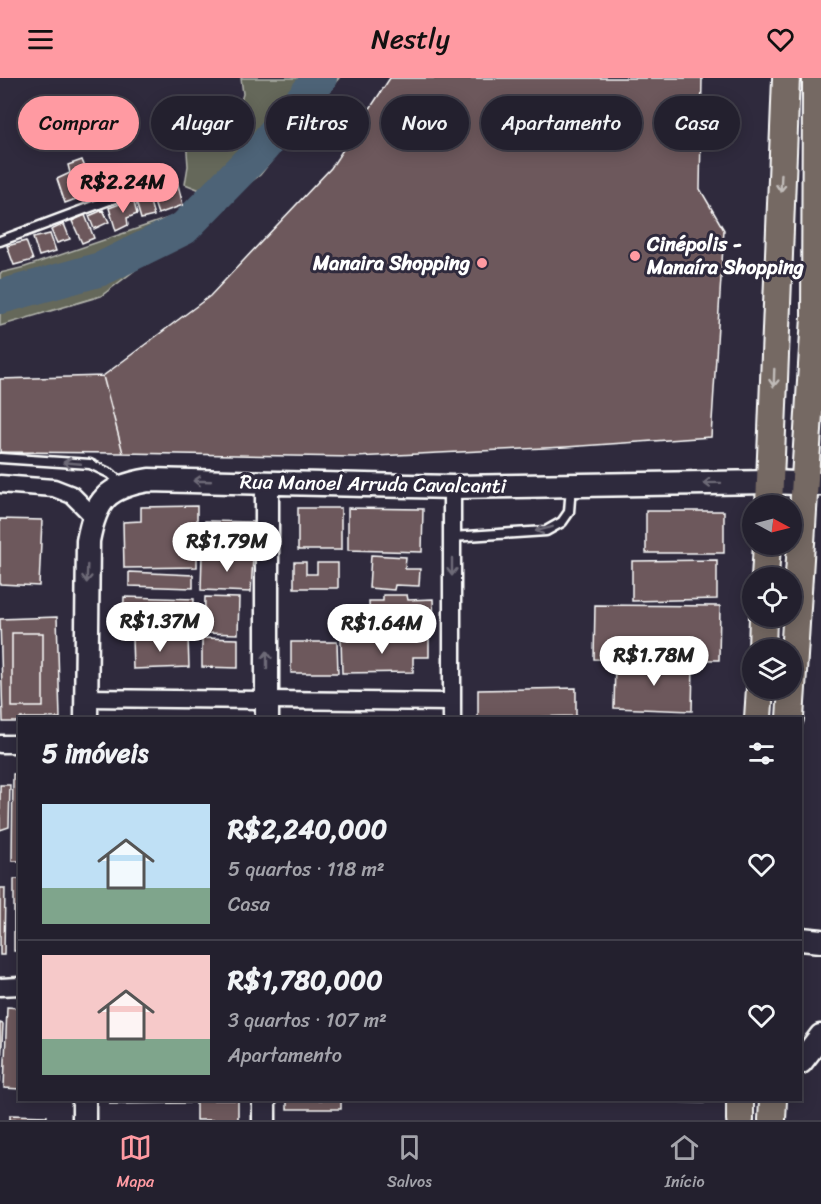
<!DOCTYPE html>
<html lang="pt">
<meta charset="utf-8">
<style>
body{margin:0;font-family:Sriracha,sans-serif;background:#2f2d3a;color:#f1f3f6;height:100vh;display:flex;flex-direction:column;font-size:22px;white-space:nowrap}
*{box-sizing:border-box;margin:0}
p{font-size:20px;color:#a3a3aa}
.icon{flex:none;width:33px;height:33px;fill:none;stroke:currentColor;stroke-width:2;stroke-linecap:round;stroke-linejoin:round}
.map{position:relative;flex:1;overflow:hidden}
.drawer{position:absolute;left:18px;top:639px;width:784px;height:384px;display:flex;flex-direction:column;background:#23202e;border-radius:0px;box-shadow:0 3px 15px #0003,0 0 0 2px #403e4a}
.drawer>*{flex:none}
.top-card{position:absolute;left:18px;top:18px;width:786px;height:54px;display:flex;gap:12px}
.needle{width:39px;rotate:97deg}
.fabs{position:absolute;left:742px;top:417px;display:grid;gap:12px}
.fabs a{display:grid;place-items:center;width:60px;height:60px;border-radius:50%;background:#23202e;box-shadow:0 3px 15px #0003,0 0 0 2px #403e4a;font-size:30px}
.price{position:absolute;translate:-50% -51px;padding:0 14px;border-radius:21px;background:#fff;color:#222;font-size:20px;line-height:39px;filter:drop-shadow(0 2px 3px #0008)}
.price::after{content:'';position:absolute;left:50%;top:36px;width:18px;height:14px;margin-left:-9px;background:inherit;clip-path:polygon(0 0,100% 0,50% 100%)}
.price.on{background:#ff9aa2;color:#111}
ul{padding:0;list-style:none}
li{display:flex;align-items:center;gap:18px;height:150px;padding:0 24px}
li+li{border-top:2px solid #403e4a}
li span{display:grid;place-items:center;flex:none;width:168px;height:120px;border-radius:0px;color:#555}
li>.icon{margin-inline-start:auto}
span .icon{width:72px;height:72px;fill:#fffc;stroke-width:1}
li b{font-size:26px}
h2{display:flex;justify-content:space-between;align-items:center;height:72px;padding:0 24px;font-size:26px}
.tag{padding:0 21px;border-radius:27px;background:#23202e;box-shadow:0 3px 15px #0003,0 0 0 2px #403e4a;font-size:21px;line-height:54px}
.tag.on{background:#ff9aa2;color:#111}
header{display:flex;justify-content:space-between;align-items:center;height:78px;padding:0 24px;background:#ff9aa2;color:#111;font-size:27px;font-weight:600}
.tabs{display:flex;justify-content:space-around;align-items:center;height:84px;border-top:2px solid #403e4a;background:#23202e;font-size:16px;color:#a3a3aa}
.tabs a{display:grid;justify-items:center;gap:3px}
.tabs .on{color:#ff9aa2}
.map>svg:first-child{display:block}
.green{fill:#65685a;stroke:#b2b4ac;stroke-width:1.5}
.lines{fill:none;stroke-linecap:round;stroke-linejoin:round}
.river{stroke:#4d6377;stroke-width:34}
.building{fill:#6d595b;stroke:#fff;stroke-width:1.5}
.lane-casing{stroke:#fff;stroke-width:13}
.street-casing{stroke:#fff;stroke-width:21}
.secondary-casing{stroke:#fff;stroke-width:27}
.primary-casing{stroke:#fff;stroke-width:30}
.lane{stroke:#2f2a3d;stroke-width:8}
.street{stroke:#2f2a3d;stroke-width:16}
.secondary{stroke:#2f2a3d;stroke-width:22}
.primary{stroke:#756964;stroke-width:26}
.oneway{stroke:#c1bcb9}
.oneway2{stroke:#6d6a77}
.poi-dot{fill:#ff9aa2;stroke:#2f2a3d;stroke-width:2}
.labels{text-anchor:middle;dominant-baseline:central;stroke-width:6;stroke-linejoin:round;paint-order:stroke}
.poi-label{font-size:20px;font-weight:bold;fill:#fff;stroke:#2f2a3d;text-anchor:start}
.street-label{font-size:20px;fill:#fff;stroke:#2f2a3d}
</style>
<header><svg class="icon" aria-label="menu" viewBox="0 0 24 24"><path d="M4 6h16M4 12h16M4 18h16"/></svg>Nestly<svg class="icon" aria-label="heart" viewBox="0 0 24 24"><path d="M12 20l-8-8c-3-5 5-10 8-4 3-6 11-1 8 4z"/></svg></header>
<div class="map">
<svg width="821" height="1042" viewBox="0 0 821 1042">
<rect width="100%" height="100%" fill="#2f2a3d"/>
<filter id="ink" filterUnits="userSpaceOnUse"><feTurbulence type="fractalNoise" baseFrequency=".0167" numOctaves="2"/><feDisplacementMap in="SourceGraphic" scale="12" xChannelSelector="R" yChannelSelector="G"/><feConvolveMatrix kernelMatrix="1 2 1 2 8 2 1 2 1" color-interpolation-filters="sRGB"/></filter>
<g filter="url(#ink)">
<path class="green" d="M241,0H339L260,97L101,218L0,248V195L25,189L177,137L205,114L185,106L188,88L186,60H230L243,16Z"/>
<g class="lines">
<path class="river" d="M0,219L101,191L184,150L262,70L320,0"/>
</g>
<path class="building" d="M390,0H702L700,111L724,152L711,359L566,369L355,379L123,375L103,298L210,218L331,90Z
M82,82L95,114L65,125L57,101L70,95L68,87Z
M175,95L183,127L158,136L147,104Z
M148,117L154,138L141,141L135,120Z
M133,121L137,136L127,140L128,147L116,153L109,130Z
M103,132L109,144L94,151L89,138Z
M85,137L94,160L82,165L72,143Z
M64,146L70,161L57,165L51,152Z
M50,156L56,173L39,178L33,160Z
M26,163L33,182L14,187L7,168Z
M103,298L123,375L0,374V301Z
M197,428V489L124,490L123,444L141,443V429Z
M298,430H341V472H298Z
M348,430L423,431L422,474L348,472Z
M646,433H724V475H646Z
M0,441L42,442L39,508L0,506Z
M205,443L253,444V473L205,472Z
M202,476L253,479L251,514L201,512Z
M371,477L406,479L405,491H420L419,508L395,507L394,512L369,510Z
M717,482V521L632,523V483Z
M294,484H306V496H317V485H338V510H294Z
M129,494L193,497V510L129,508Z
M383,517H407L408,522L433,521L434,548L370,550L369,523H383Z
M124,519L194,521L193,554L123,552Z
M205,519L239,520L238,556L204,555Z
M595,527L720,528L719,582L594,581Z
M57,539L60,640H20V644H3L0,541Z
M12,555H43V629H12Z
M188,559L189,589L133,591L132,560Z
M202,560L238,561V590L202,589Z
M341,561H429V579H413V594L342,595Z
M291,564H337L338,595H291Z
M615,585L693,587L692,633L614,630Z
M576,610V638L478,640V612Z
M13,696H20V783H12Z
M0,707H10L9,749L0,752Z
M14,801H20V873H14Z
M0,810H5L4,877H0Z
M7,929L20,930V1011L4,1010Z
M0,945L3,946L0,1004Z
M110,1022H189V1025L110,1026Z
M196,1022H238V1042H196Z
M287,1022H341V1031H287Z
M633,1022H704V1025L633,1023Z
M10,1037L47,1038L46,1042H10Z"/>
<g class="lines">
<defs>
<path id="lane" d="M0,163L120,118
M0,380L90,386L111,396L123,407
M452,459L546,453L562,444L569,434L571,408"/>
<path id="street" d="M0,406L54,410L72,417L93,438
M86,620L451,624
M452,640V409
M0,666H20
M0,909L20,908"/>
<path id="secondary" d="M86,640L88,463C96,421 107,409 149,402L452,409L770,404L821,406
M267,640V406
M801,861L821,863
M801,984L821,958
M84,1042V1022
M264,1042V1022"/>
<path id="primary" d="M769,428L786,0
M765,500L767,466
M762,572L763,538
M792,610L815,239L816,0
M758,640L760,610
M790,640L792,610
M740,1042V1022
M772,1042L773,1022"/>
</defs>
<use href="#lane" class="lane-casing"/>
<use href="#street" class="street-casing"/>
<use href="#secondary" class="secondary-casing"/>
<use href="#primary" class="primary-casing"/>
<use href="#lane" class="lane"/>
<use href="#street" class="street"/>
<use href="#secondary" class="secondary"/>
<use href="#primary" class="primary"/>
</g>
<defs><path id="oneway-shaft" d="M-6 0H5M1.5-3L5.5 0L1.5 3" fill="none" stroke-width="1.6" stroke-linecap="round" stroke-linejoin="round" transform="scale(1.5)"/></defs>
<g class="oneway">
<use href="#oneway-shaft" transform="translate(781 105) rotate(93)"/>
<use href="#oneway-shaft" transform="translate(774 300) rotate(92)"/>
</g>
<g class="oneway2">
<use href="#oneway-shaft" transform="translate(72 385) rotate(-175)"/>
<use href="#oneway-shaft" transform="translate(202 403) rotate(-178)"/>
<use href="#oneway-shaft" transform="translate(712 405) rotate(179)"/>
<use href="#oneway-shaft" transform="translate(544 451) rotate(166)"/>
<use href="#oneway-shaft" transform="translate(452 489) rotate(90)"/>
<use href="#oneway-shaft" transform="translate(87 496) rotate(92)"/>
<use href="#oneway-shaft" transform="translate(267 582) rotate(-90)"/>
</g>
</g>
<g class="poi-dot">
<circle cx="635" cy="178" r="6"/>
<circle cx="482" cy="185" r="6"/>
</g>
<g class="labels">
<g class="poi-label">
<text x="647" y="166">Cinépolis -<tspan x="647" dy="23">Manaíra Shopping</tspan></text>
<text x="470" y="185" text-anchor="end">Manaira Shopping</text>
</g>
<g class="street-label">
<text transform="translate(373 406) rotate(1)">Rua Manoel Arruda Cavalcanti</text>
</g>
</g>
</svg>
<div class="fabs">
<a><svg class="needle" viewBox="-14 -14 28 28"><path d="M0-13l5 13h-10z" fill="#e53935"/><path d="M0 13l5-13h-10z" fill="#a3a3aa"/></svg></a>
<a><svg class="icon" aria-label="locate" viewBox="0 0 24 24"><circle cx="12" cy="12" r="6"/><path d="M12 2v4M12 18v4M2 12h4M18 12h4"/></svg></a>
<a><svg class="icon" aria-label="layers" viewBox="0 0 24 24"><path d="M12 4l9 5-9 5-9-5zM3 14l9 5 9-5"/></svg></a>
</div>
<b class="price on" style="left:123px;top:136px">R$2.24M</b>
<b class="price" style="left:227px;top:495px">R$1.79M</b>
<b class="price" style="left:160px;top:575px">R$1.37M</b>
<b class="price" style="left:382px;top:577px">R$1.64M</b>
<b class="price" style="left:654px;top:609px">R$1.78M</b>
<div class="top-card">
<a class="tag on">Comprar</a>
<a class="tag">Alugar</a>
<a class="tag">Filtros</a>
<a class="tag">Novo</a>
<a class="tag">Apartamento</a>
<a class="tag">Casa</a>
</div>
<section class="drawer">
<h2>5 imóveis<svg class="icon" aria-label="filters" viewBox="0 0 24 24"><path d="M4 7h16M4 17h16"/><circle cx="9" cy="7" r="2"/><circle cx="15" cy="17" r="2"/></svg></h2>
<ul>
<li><span style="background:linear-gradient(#bfe0f5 70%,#7fa58c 0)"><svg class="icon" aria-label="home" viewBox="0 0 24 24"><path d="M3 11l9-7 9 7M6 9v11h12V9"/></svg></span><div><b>R$2,240,000</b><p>5 quartos · 118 m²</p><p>Casa</p></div><svg class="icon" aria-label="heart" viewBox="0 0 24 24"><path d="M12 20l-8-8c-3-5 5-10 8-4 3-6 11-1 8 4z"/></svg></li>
<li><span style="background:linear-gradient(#f6c9c9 70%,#7fa58c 0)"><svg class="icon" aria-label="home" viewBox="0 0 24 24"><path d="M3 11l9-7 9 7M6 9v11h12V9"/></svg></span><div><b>R$1,780,000</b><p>3 quartos · 107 m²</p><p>Apartamento</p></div><svg class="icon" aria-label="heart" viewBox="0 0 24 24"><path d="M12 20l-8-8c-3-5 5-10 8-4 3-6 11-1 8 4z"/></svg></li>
</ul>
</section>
</div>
<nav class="tabs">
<a class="on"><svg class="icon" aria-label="map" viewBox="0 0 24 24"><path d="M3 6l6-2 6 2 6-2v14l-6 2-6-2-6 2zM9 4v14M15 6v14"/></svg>Mapa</a>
<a><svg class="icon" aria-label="saved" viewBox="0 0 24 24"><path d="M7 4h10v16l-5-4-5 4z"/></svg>Salvos</a>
<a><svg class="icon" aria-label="home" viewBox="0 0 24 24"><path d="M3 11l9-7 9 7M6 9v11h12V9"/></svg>Início</a>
</nav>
